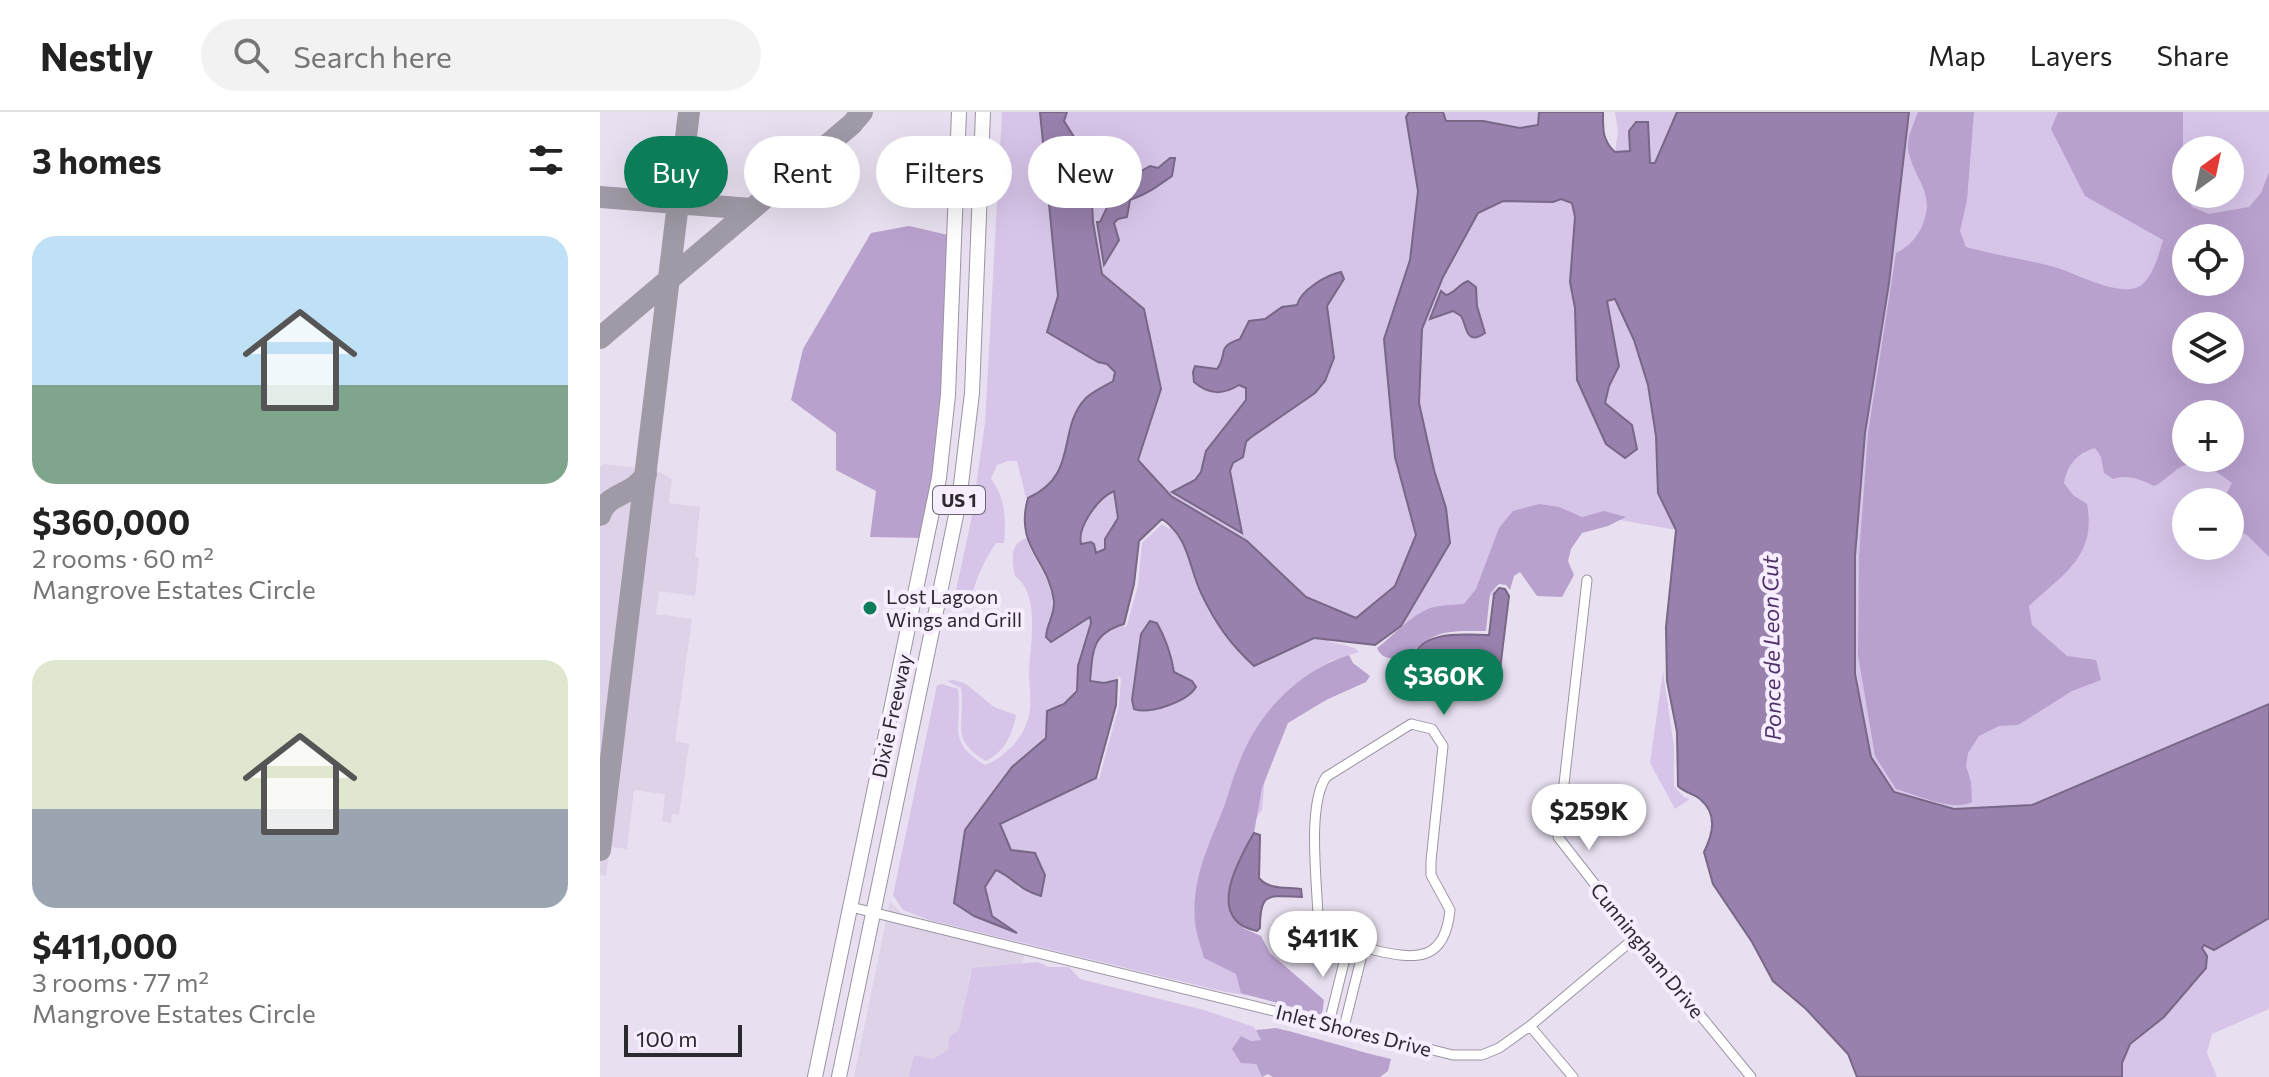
<!DOCTYPE html>
<meta charset="utf-8">
<style>
body{margin:0;font-family:Commissioner,sans-serif;background:#f2f2f2;color:#222;height:100vh;display:flex;flex-direction:column;font-size:30px;white-space:nowrap}
*{box-sizing:border-box;margin:0}
p{font-size:26px;color:#767676}
.icon{flex:none;width:44px;height:44px;fill:none;stroke:currentColor;stroke-width:2;stroke-linecap:round;stroke-linejoin:round}
.map{position:relative;flex:1;overflow:hidden}
.sheet{display:flex;flex-direction:column;background:#fff;width:600px}
.sheet>*{flex:none}
.top-card{position:absolute;left:24px;top:24px;width:760px;height:72px;display:flex;gap:16px}
.needle{width:52px;rotate:33deg}
.buttons{position:absolute;left:1572px;top:24px;display:grid;gap:16px}
.buttons a{display:grid;place-items:center;width:72px;height:72px;border-radius:50%;background:#fff;box-shadow:0 8px 32px #0002;font-size:40px}
.scale{position:absolute;left:24px;bottom:20px;width:118px;box-sizing:border-box;padding-left:8px;border:4px solid #2c292f;border-top:0;font-size:22px;line-height:28px;white-space:nowrap;color:#2c292f;-webkit-text-stroke:6px #f6edfe;paint-order:stroke}
.price{position:absolute;translate:-50% -68px;padding:0 18px;border-radius:28px;background:#fff;color:#222;font-size:26px;line-height:52px;filter:drop-shadow(0 2px 4px #0008)}
.price::after{content:'';position:absolute;left:50%;top:48px;width:24px;height:18px;margin-left:-12px;background:inherit;clip-path:polygon(0 0,100% 0,50% 100%)}
.price.current{background:#0d7c58;color:#fff}
ul{padding:0;list-style:none}
li{display:grid;align-content:center;gap:16px;height:424px;padding:0 32px}
li span{display:grid;place-items:center;height:248px;border-radius:24px;color:#555}
li>.icon{margin-inline-start:auto}
span .icon{width:144px;height:144px;fill:#fffc;stroke-width:1}
li b{font-size:34px}
h2{display:flex;justify-content:space-between;align-items:center;height:96px;padding:0 32px;font-size:34px}
.tag{padding:0 28px;border-radius:36px;background:#fff;box-shadow:0 8px 32px #0002;font-size:28px;line-height:72px}
.tag.current{background:#0d7c58;color:#fff}
header{display:flex;align-items:center;gap:48px;box-sizing:border-box;height:112px;padding:0 40px;background:#fff;border-bottom:2px solid #e0e0e0}
header strong{font-size:38px}
nav{display:flex;gap:44px;margin-inline-start:auto;font-size:28px}
.search{width:560px;height:72px;background:#f2f2f2;display:flex;align-items:center;gap:20px;box-sizing:border-box;padding:0 28px;border-radius:44px;color:#767676;font-size:30px}
main{display:flex;flex:1;min-height:0}
.map>svg:first-child{display:block}
.built{fill:#ddd2e8}
.green{fill:#d7c5e9;fill-rule:evenodd}
.forest{fill:#b9a1ce;fill-rule:evenodd}
.water{fill:#9881ac;stroke:#786786;stroke-width:2;fill-rule:evenodd}
.lines{fill:none;stroke-linecap:round;stroke-linejoin:round}
.taxiway{stroke:#a09aa6;stroke-width:22}
.street-casing{stroke:#9b94a2;stroke-width:11}
.primary-casing{stroke:#9b94a2;stroke-width:16}
.street{stroke:#fff;stroke-width:9}
.primary{stroke:#fff;stroke-width:14}
.poi-dot{fill:#0d7c58;stroke:#f6edfe;stroke-width:3}
.labels{text-anchor:middle;dominant-baseline:central;stroke-width:8;stroke-linejoin:round;paint-order:stroke}
.shield{fill:#f6edfe;stroke:#69646d;stroke-width:2}
.shield-label{font-size:18px;font-weight:bold;fill:#2c292f}
.poi-label{font-size:20px;fill:#2c292f;stroke:#f6edfe;text-anchor:start}
.street-label{font-size:20px;fill:#2c292f;stroke:#f6edfe}
.water-label{font-size:22px;font-style:italic;fill:#503069;stroke:#f6edfe}
</style>
<header>
<strong>Nestly</strong>
<div class="search"><svg class="icon" aria-label="search" viewBox="0 0 24 24"><circle cx="10" cy="10" r="6"/><path d="M15 15l6 6"/></svg>Search here</div>
<nav><a>Map</a><a>Layers</a><a>Share</a></nav>
</header>
<main>
<section class="sheet">
<h2>3 homes<svg class="icon" aria-label="filters" viewBox="0 0 24 24"><path d="M4 7h16M4 17h16"/><circle cx="9" cy="7" r="2"/><circle cx="15" cy="17" r="2"/></svg></h2>
<ul>
<li><span style="background:linear-gradient(#bfe0f5 60%,#7fa58c 0)"><svg class="icon" aria-label="home" viewBox="0 0 24 24"><path d="M3 11l9-7 9 7M6 9v11h12V9"/></svg></span><div><b>$360,000</b><p>2 rooms · 60 m²</p><p>Mangrove Estates Circle</p></div></li>
<li><span style="background:linear-gradient(#dfe7d0 60%,#9aa5b1 0)"><svg class="icon" aria-label="home" viewBox="0 0 24 24"><path d="M3 11l9-7 9 7M6 9v11h12V9"/></svg></span><div><b>$411,000</b><p>3 rooms · 77 m²</p><p>Mangrove Estates Circle</p></div></li>
</ul>
</section>
<div class="map">
<svg width="1669" height="965" viewBox="0 0 1669 965">
<rect width="100%" height="100%" fill="#e8e0f0"/>
<path class="built" d="M4,352L56,358L72,367L69,391L100,395L95,445L99,446L95,484L59,479L56,502L92,507L75,629L89,632L79,703L72,702L71,711L62,709L65,682L34,678L27,737L10,735L6,764L0,763V355Z
M290,789L301,801L327,812L427,835L422,852L371,857L360,918L348,940L333,947L311,965H254Z"/>
<path class="green" d="M402,0H440L458,184L447,220L498,250L507,252L515,260C510,281 485,289 475,306C472,311 471,319 470,324C461,355 458,374 426,386L417,349H408L397,353L391,367C406,387 406,407 404,431H396C384,449 376,466 371,487L359,495L352,496L371,409L385,311Z
M467,0H809L806,5L818,79L810,148L784,227L795,345L816,423L795,474L756,506L706,485L647,429L571,384L538,348L561,277L544,197L502,162L493,110L464,9Z
M843,0H939V13L920,16L883,9H845Z
M1015,0H1077L1054,51H1049V42L1015,40L1018,19Z
M1309,0H1669V592L1432,693L1354,697L1294,680L1271,645L1255,562V444L1265,321L1289,171ZM1586,38H1630V82H1586ZM1586,126H1630V170H1586ZM1586,214H1630V258H1586ZM1586,302H1630V346H1586ZM1586,390H1630V434H1586Z
M960,87L972,91L975,105L970,170L975,196L977,268L1032,313L1005,291L1009,274L1019,254L1006,190L1015,187L1034,228L1048,273L1056,324L1058,381L1076,418L1020,408L992,407L898,461L894,482C862,501 837,507 801,514L850,431L846,396L834,358L819,291L822,217L843,165L878,101L903,89L953,90Z
M514,378L518,406L505,427V437L495,441L491,430L481,432C477,414 498,387 514,378Z
M562,412L569,417L570,413L578,420L601,481L665,550C686,538 704,526 729,526L728,529L755,536L759,540L730,549L691,575L666,653L662,698L649,716L621,809L715,895L621,879L329,808L303,798L293,783L337,573L342,572L358,577C363,616 345,628 385,653C406,644 424,626 429,603C432,590 429,574 429,560C430,532 441,483 415,464C412,449 409,431 427,426C433,454 468,482 447,511L469,520L490,504L491,511L478,554L477,578L464,592L447,599L446,626L412,655L374,804L413,818L392,804L385,775L396,758L410,765L421,778L411,738L400,712L496,666L499,667L519,593L521,567L518,564L517,568L504,571L490,569C494,539 490,522 524,512V516L527,513L538,473L542,431Z
M1063,559L1074,635V674L1084,685L1090,687L1075,697L1050,651Z
M354,568L366,572L394,595L416,603C413,622 404,641 386,649C348,626 366,613 361,576L347,569Z
M1669,806V897L1612,922L1607,941L1617,965H1522V951L1529,932L1564,905L1605,832Z
M438,850L449,855H469L480,867L604,898L654,915L662,928L651,929L641,924L662,965H309L314,943L333,947L348,938L349,925L359,918L372,856Z"/>
<path class="forest" d="M1318,0H1374L1367,88L1360,119L1366,135C1395,143 1423,147 1451,154C1474,160 1513,183 1536,176C1552,170 1559,142 1563,128L1485,84L1451,17L1458,0H1583V75L1592,95L1609,102L1649,95L1661,81L1669,60V445L1647,423L1630,414V390H1622L1632,371C1616,359 1594,343 1575,359C1567,365 1563,370 1554,374C1540,367 1528,362 1513,367L1504,361L1501,345L1495,336C1477,341 1467,353 1464,371L1473,383L1487,392C1497,444 1463,462 1429,494L1432,513L1467,544L1496,548L1501,568L1472,579L1418,613L1399,614L1379,624L1368,641L1366,654L1371,670L1372,690C1352,700 1317,683 1296,677L1275,644L1258,543L1259,444L1268,321L1296,141C1307,136 1317,126 1322,114C1337,81 1313,67 1308,37C1307,25 1314,11 1318,0ZM1630,126V170H1586V126ZM1586,214H1630V258H1586ZM1630,302V346H1586V302Z
M309,114L348,123L344,283L324,426L270,425L276,379L236,358V321L191,288L203,237L271,121Z
M939,392L959,395L982,405L1004,399L1026,405L1008,414L982,421L971,437L968,449L974,463L962,485L937,484L920,460L914,464L910,478L906,473L899,472L890,481L886,519C847,519 834,517 806,546C794,546 782,549 777,536C794,523 810,504 830,496C840,493 853,493 864,492L876,477L899,416L913,399Z
M749,543L753,551L770,564L766,570L726,588L688,611L662,676L654,721L639,747L643,816L661,824L670,841L724,888L722,903L641,881L636,862L604,846C601,834 596,822 595,810C591,766 610,731 625,692C630,678 633,664 639,651C658,601 698,559 749,543Z
M676,916C715,925 752,938 791,947L788,959L780,965H673L668,962L662,965L656,952L641,951L632,937L641,924L651,929L661,928L656,918Z"/>
<path class="water" d="M440,0H467L464,9L490,50L493,110L502,162L544,197L561,277L538,348L571,384L647,429L706,485L756,506L795,474L816,423L795,345L784,227L810,148L818,79L806,5L809,0H843L846,9H883L920,16L938,13L939,0H1003C1003,17 1002,28 1015,40L1030,39L1029,19L1036,10H1048L1050,51H1055L1077,0H1309L1289,171L1265,321L1255,444V562L1271,645L1294,680L1354,697L1432,693L1669,592V806L1614,838L1604,833L1602,836L1607,844L1606,856L1564,905L1530,932L1522,951V965H1257L1248,942L1206,897L1173,869L1152,830L1113,772L1104,740C1113,722 1118,702 1100,687C1093,681 1085,681 1078,674L1077,620L1067,569L1066,515L1076,418L1058,381L1056,324L1048,273L1034,228L1015,187L1007,189L1019,254L1009,274L1005,291L1032,313L1037,337L1025,346L1006,332L977,268L975,196L970,170L975,105L972,91L961,87L953,90L903,89L878,101L843,165L822,217L819,291L834,358L846,396L850,431L801,514L775,533L714,526L654,554C630,532 616,512 602,483C588,455 590,426 562,407L539,429L534,472L524,512C491,522 493,539 490,569L504,571L517,568L516,593L496,666L400,712L411,738L435,741L445,763L441,784C417,777 416,767 396,758L385,775L392,804L417,821L374,804L354,791L365,718L412,655L446,626L447,599L464,592L477,579L478,554L491,511L490,505L451,530L446,525C447,510 455,503 454,489C449,448 414,435 428,386C480,363 456,317 486,286C493,279 505,274 513,269L515,260L507,252L498,250L447,220L458,184ZM514,379L518,406L505,427V437L496,441L494,432L491,430L481,432C477,415 498,386 514,379Z
M570,46H575L572,64C558,74 547,82 530,88L527,105L518,107L514,111L519,128L504,153L497,110H500C517,75 514,74 550,54L558,56Z
M741,160L744,167L727,194L734,246L725,269L715,281L650,326L646,330L643,345L633,351L630,359L642,421L572,380L595,368L601,360L606,339L646,288V276L639,273C623,283 609,283 594,270L593,260L595,254L617,257C629,240 615,236 640,227L649,209L665,207L682,195L697,193C701,178 726,163 741,160Z
M868,169L876,175L877,194L885,221C865,235 867,213 861,204L853,199L830,207L841,179L846,183C855,181 859,172 868,169Z
M899,476L905,477L909,484L898,574L890,581L881,580L835,547H812C822,517 864,523 889,523L894,482Z
M550,509L557,511C566,527 571,542 574,560L592,569L596,575C588,589 550,603 534,597L532,588L541,522Z
M654,721L660,723L659,766C669,778 687,775 701,777L702,785C668,784 660,779 660,816L657,819C605,808 637,750 654,721Z"/>
<g class="lines">
<path class="taxiway" d="M0,85L151,97
M0,226L252,12L262,0
M0,403C6,381 34,384 46,362
M0,738L89,0"/>
<defs>
<path id="street" d="M987,468L958,725L1036,825L1151,965
M811,612L832,617L843,634L831,749V763L850,798C845,850 816,848 774,838C752,832 728,828 718,805C717,768 707,694 726,665Z
M251,795L853,943H882L899,936L930,914L1036,825
M729,911L749,830
M930,914L973,965
M744,915L764,835"/>
<path id="primary" d="M215,965L339,366L348,283L359,0
M239,965L359,389L372,281L383,0"/>
</defs>
<use href="#street" class="street-casing"/>
<use href="#primary" class="primary-casing"/>
<use href="#street" class="street"/>
<use href="#primary" class="primary"/>
</g>
<circle class="poi-dot" cx="270" cy="496" r="8"/>
<g class="labels">
<rect class="shield" x="333" y="374" width="52" height="28" rx="6"/>
<g class="shield-label">
<text x="359" y="388">US 1</text>
</g>
<g class="poi-label">
<text x="286" y="484">Lost Lagoon<tspan x="286" dy="23">Wings and Grill</tspan></text>
</g>
<g class="street-label">
<text transform="translate(291 604) rotate(-78)">Dixie Freeway</text>
<text transform="translate(1048 838) rotate(51)">Cunningham Drive</text>
<text transform="translate(754 918) rotate(14)">Inlet Shores Drive</text>
</g>
<g class="water-label">
<text transform="translate(1171 536) rotate(-91)">Ponce de Leon Cut</text>
</g>
</g>
</svg>
<div class="buttons">
<a><svg class="needle" viewBox="-14 -14 28 28"><path d="M0-13l5 13h-10z" fill="#e53935"/><path d="M0 13l5-13h-10z" fill="#767676"/></svg></a>
<a><svg class="icon" aria-label="locate" viewBox="0 0 24 24"><circle cx="12" cy="12" r="6"/><path d="M12 2v4M12 18v4M2 12h4M18 12h4"/></svg></a>
<a><svg class="icon" aria-label="layers" viewBox="0 0 24 24"><path d="M12 4l9 5-9 5-9-5zM3 14l9 5 9-5"/></svg></a>
<a>+</a>
<a>−</a>
</div>
<div class="scale">100 m</div>
<b class="price current" style="left:844px;top:605px">$360K</b>
<b class="price" style="left:989px;top:740px">$259K</b>
<b class="price" style="left:723px;top:867px">$411K</b>
<div class="top-card">
<a class="tag current">Buy</a>
<a class="tag">Rent</a>
<a class="tag">Filters</a>
<a class="tag">New</a>
</div>
</div>
</main>
